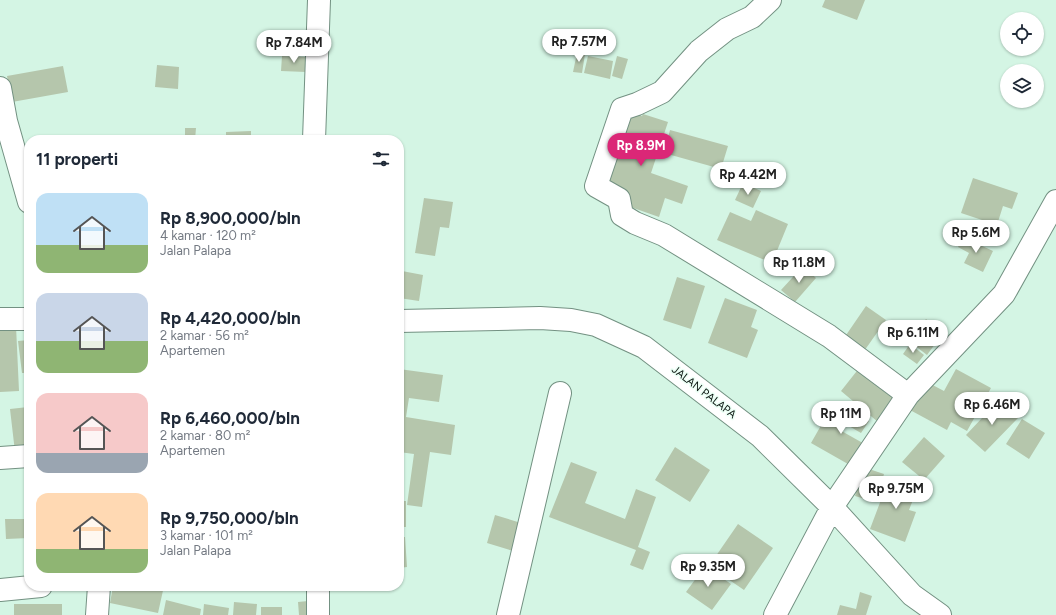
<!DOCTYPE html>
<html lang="id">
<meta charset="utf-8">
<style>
body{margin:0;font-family:Figtree,sans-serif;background:#f2f2f3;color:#1f2937;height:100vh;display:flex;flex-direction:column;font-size:15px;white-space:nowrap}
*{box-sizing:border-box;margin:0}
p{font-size:13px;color:#747a83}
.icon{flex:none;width:22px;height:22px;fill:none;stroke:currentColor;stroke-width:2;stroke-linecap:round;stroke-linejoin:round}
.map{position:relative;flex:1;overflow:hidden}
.side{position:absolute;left:24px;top:135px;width:380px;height:456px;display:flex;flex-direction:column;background:#fff;border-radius:16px;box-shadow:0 1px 3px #0004}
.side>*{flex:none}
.controls{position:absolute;left:1000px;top:12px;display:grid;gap:8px}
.controls a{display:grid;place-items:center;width:44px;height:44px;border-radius:50%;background:#fff;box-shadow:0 1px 3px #0004;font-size:20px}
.price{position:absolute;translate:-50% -34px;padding:0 9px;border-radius:14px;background:#fff;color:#222;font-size:13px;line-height:26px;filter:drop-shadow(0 1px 2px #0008)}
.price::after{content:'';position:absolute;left:50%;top:24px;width:12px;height:9px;margin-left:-6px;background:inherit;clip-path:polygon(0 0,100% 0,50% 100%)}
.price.active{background:#db2777;color:#fff}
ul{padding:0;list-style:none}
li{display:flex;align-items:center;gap:12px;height:100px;padding:0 12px}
li span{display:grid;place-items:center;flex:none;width:112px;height:80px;border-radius:12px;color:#555}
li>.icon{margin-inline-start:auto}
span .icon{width:48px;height:48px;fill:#fffc;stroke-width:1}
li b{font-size:17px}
h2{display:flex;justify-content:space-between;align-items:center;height:48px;padding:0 12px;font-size:17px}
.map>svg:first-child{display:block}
.building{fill:#b5c6ac}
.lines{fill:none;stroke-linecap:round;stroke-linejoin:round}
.minor-casing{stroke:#739182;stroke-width:24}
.minor{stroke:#fff;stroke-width:22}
.labels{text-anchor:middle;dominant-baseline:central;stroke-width:3;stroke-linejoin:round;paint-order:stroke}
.street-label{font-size:11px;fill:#09140f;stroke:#ebfff5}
</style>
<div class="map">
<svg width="1056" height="615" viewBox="0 0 1056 615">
<rect width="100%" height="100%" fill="#d4f5e4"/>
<path class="building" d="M825,0H865L857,20L822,7Z
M577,53L585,54L582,73L573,72Z
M282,56L306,57V72L281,71Z
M588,56L613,61L610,79L584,73Z
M617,56L628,59L622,79L612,76Z
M157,65L179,67L178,89L155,87Z
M63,66L68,92L12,102L7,76Z
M628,111L642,116L643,114L668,122L651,173L688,186L682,204L665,198L659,217L622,204L604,185Z
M185,128H196L195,140H185Z
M670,130L728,146L721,169L664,153Z
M251,131V140H226V132Z
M270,136L284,139V140H269Z
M973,178L1018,193L1012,209L1003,206L997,225L961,213Z
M743,183L761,191L753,208L735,200Z
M424,198L453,202L449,228L440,227L435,256L415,253Z
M756,210L788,224L772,263L717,240L730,212L751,221Z
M963,237L993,251L983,272L964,263L969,253L958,247Z
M803,266L816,278L795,302L781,290Z
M402,271L423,275L419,301L399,298V290Z
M677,277L705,286L691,329L663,320Z
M725,298L757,310L751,327L758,330L747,358L708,343Z
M866,306L886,320L862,354L842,341Z
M926,319L943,333L927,355L909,341Z
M16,326L19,391L0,392V327Z
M29,340V373H22L18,341Z
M910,344L924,355L917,364L903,354Z
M860,367L898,398L878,422L841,391Z
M399,369L443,375L439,402L409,398L406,417L455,425L451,455L430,452L422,507L407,505L414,454L399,452Z
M956,369L991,388L967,431L951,422L947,430L910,410L925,381L944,391Z
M29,373V450L15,452L10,409L28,407L24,374Z
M999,400L1018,418L985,452L966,435Z
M835,401L869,421L861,433L842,422L838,429L868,446L855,468L811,443Z
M1022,419L1045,433L1029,459L1006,444Z
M924,437L945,456L924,480L902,462Z
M675,447L710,470L690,502L655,480Z
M571,462L597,472L585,503L625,519L636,489L656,497L638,547L650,552L643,570L630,565L636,550L549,517Z
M863,467L884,474L876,502L855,496Z
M24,471H29V538L6,539L5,519H27Z
M890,476L918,487L909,510L916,512L905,542L870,529Z
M399,501H406V527H399Z
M495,515L521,523L513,551L487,543Z
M738,524L773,548L744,590L709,566Z
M399,537H405L407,567L399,568Z
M705,566L731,584L712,610L686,592Z
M113,586H164L158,613L110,603Z
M288,586H297L299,591H288Z
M860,592L872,596L866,615H837L840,605L856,609Z
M166,600L201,609L200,615H163Z
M308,601L316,615H299L298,602Z
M234,602L257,604L256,615H233Z
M14,604H62V615H14Z
M204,604L229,608L228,615H203Z
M261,607H282V615H261Z"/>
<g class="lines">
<defs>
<path id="minor" d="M770,0L752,17L727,29L699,51L662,92L637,104L622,109L596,186L619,199L622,215L635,223L664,235L829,336L908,395
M0,88L6,121L29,202
M314,140L319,0
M0,319H29
M399,321L540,318L571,320L596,325L644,347L760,436L832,507L912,595L940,615
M0,458L29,456
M318,586V615
M0,590L41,586
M97,615L99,586
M508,615L560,393
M775,615L832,507L908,395L1004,294L1056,201"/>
</defs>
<use href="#minor" class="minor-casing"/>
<use href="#minor" class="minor"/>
</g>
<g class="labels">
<g class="street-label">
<text transform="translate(704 392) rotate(38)">JALAN PALAPA</text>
</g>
</g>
</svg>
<div class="controls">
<a><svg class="icon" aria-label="locate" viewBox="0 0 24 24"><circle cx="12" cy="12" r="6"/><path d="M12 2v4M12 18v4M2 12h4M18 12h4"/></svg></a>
<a><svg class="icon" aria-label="layers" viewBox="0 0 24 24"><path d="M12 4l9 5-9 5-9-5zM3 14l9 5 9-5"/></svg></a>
</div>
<b class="price" style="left:579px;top:63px">Rp 7.57M</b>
<b class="price" style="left:294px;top:64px">Rp 7.84M</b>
<b class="price active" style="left:641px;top:167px">Rp 8.9M</b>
<b class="price" style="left:748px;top:196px">Rp 4.42M</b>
<b class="price" style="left:976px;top:254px">Rp 5.6M</b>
<b class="price" style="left:799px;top:284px">Rp 11.8M</b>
<b class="price" style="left:913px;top:354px">Rp 6.11M</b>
<b class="price" style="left:992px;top:426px">Rp 6.46M</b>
<b class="price" style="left:841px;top:435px">Rp 11M</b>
<b class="price" style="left:896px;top:510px">Rp 9.75M</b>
<b class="price" style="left:708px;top:588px">Rp 9.35M</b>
<section class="side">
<h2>11 properti<svg class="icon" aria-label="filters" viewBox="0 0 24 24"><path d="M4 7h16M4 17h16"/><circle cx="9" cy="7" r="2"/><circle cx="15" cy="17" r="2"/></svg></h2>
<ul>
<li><span style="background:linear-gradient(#bfe0f5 65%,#8fb573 0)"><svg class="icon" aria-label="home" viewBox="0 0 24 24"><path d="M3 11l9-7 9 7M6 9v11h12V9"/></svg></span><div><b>Rp 8,900,000/bln</b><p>4 kamar · 120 m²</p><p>Jalan Palapa</p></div></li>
<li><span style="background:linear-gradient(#c9d6e8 60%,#8fb573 0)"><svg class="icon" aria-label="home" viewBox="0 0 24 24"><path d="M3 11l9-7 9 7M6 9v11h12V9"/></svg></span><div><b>Rp 4,420,000/bln</b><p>2 kamar · 56 m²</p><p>Apartemen</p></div></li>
<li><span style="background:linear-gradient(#f6c9c9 75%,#9aa5b1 0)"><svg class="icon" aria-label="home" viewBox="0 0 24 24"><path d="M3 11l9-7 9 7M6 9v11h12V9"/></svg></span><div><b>Rp 6,460,000/bln</b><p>2 kamar · 80 m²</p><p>Apartemen</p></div></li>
<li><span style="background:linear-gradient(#ffd9b3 70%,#8fb573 0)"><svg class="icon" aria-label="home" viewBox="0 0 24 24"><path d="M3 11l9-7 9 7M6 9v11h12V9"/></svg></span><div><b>Rp 9,750,000/bln</b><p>3 kamar · 101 m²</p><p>Jalan Palapa</p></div></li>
</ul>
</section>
</div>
